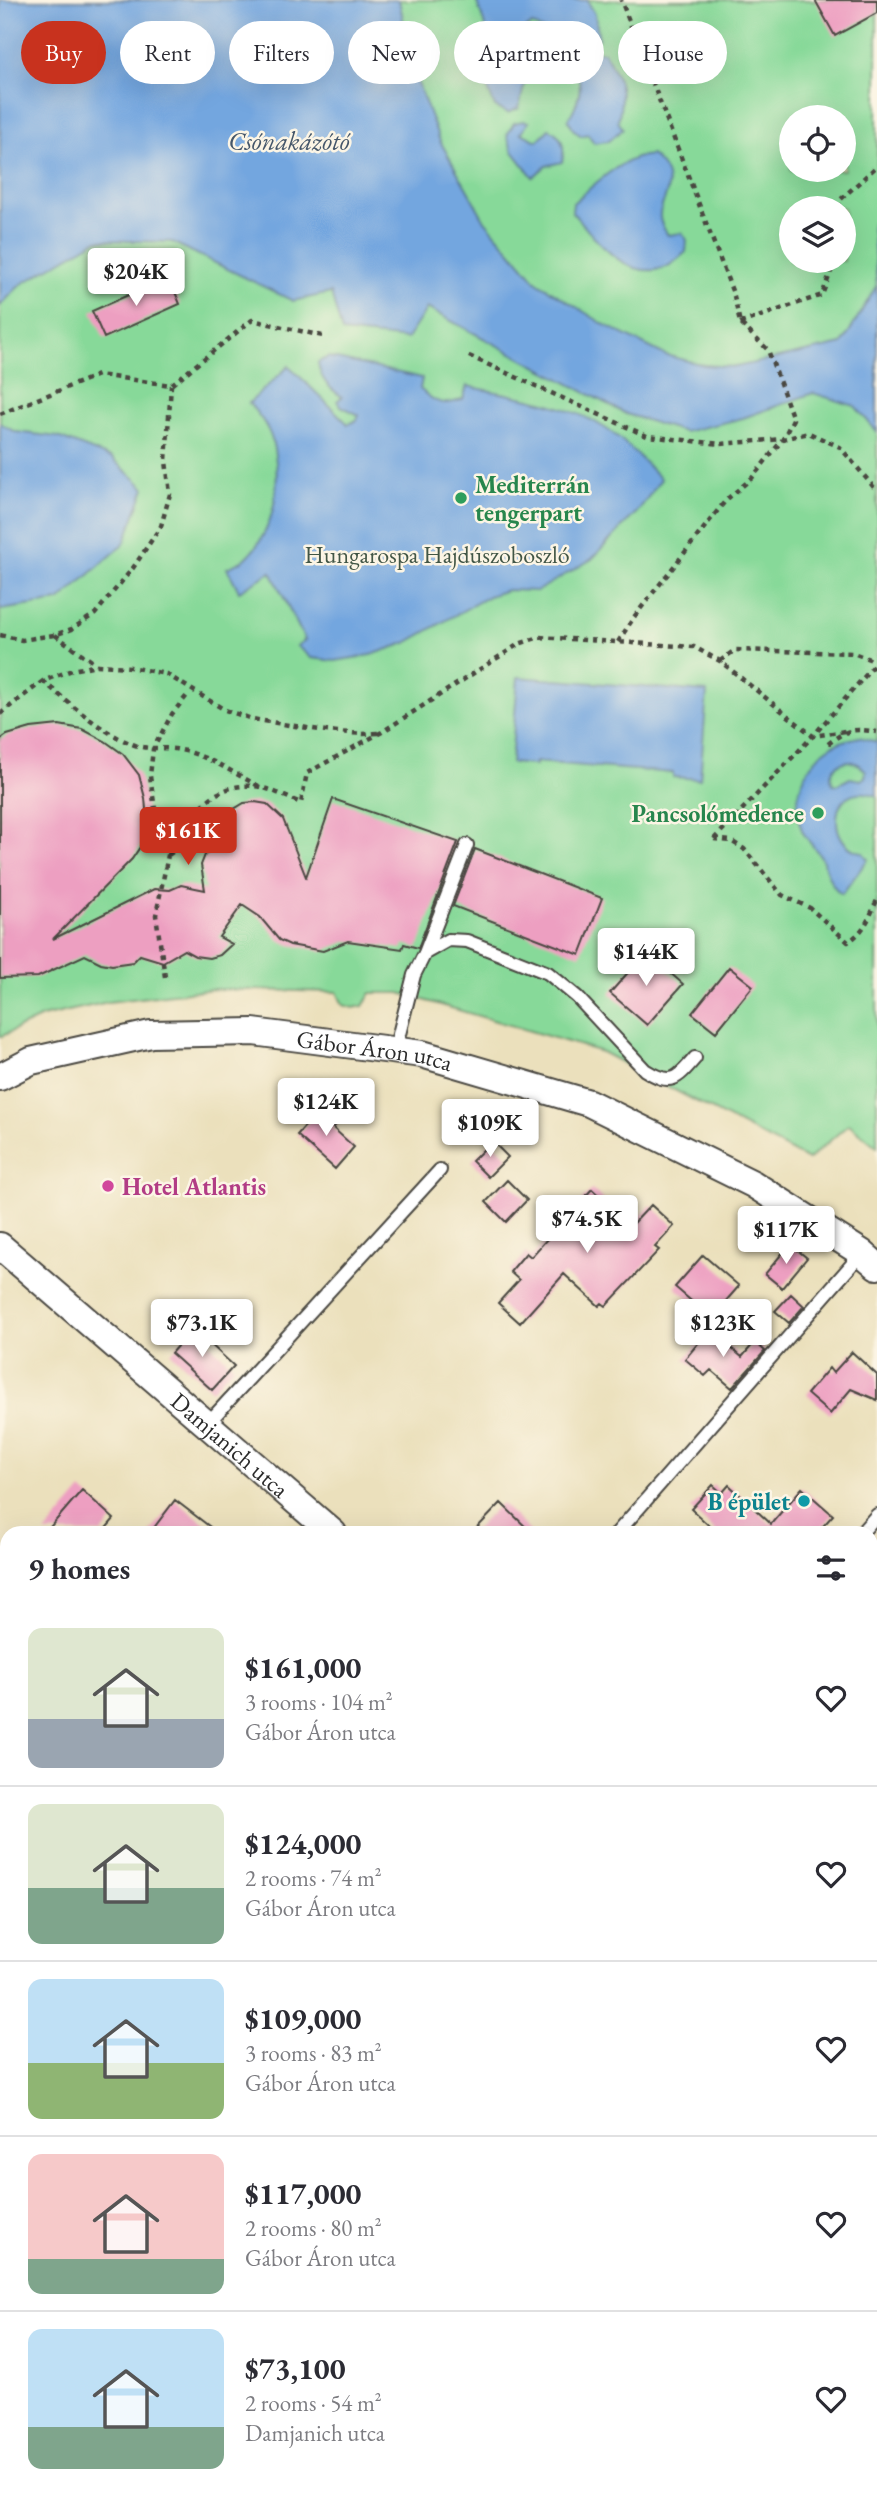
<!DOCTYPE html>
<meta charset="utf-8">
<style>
body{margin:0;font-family:"EB Garamond",serif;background:#f2f2f3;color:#2b2b33;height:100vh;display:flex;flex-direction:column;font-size:26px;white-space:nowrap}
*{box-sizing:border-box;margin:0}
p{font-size:23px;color:#7c7c81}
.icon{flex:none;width:38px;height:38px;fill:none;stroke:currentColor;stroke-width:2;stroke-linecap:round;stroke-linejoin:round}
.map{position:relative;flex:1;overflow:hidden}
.drawer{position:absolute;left:0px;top:1526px;width:878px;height:975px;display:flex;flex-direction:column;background:#fff;border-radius:21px 21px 0 0;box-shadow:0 7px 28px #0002}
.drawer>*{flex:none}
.guide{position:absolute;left:21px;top:21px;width:836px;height:63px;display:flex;gap:14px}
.controls{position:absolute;left:779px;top:105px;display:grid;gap:14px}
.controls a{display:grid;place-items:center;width:77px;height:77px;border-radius:50%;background:#fff;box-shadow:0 7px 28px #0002;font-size:35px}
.price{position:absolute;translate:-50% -60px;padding:0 16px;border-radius:7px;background:#fff;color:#222;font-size:23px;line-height:46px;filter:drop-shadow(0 2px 4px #0008)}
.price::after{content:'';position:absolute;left:50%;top:42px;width:21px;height:16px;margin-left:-10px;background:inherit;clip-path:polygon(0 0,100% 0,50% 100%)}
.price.current{background:#c8321e;color:#fff}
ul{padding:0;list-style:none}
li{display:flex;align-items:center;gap:21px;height:175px;padding:0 28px}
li+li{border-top:2px solid #e1e1e2}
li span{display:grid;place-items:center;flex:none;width:196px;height:140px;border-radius:14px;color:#555}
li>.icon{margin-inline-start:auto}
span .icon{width:84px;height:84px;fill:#fffc;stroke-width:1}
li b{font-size:30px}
h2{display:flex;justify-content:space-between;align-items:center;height:84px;padding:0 28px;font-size:30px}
.tag{padding:0 24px;border-radius:32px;background:#fff;box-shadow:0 7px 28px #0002;font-size:24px;line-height:63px}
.tag.current{background:#c8321e;color:#fff}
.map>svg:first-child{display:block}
.green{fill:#87d999;stroke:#598262;stroke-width:2;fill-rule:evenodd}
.water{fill:#73a6df;stroke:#4f6885;stroke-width:2;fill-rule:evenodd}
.building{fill:#ed9fc1}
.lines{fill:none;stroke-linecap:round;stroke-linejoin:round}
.service-casing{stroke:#484641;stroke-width:16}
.minor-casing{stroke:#484641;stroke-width:30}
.path{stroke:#484641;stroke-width:4.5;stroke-dasharray:5 5;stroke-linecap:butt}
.service{stroke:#fff;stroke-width:12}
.minor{stroke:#fff;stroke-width:26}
.leisure-dot{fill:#2e9e5b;stroke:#fcf5e5;stroke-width:2.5}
.hotel-dot{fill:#d1479c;stroke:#fcf5e5;stroke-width:2.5}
.culture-dot{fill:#0f9aa8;stroke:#fcf5e5;stroke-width:2.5}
.labels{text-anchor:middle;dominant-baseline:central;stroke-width:5;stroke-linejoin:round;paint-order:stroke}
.leisure-label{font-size:24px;font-weight:bold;fill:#27864d;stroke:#fcf5e5;text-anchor:start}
.park-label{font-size:24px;fill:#425646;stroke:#fcf5e5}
.street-label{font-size:24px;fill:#2b2b2b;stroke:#fcf5e5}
.hotel-label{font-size:24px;font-weight:bold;fill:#b23c85;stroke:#fcf5e5;text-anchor:start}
.culture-label{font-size:24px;font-weight:bold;fill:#0d838f;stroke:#fcf5e5;text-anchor:end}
.water-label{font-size:26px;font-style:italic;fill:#44566a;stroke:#fcf5e5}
</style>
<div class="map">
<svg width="877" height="2500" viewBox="0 0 877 2500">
<rect width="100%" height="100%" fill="#fcf5e5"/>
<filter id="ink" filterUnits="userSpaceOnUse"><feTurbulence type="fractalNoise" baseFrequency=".0143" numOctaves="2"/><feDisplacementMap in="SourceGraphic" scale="14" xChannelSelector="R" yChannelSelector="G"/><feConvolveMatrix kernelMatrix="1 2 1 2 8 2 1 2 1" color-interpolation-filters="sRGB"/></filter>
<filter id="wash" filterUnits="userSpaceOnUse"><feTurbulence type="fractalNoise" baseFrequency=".00686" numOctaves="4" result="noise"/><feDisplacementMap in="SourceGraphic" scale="28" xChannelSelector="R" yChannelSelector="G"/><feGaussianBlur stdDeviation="1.57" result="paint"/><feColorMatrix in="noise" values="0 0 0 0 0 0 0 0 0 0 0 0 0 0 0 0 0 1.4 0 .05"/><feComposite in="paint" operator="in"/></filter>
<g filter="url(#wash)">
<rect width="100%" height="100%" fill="#ebe0bc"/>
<path class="green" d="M0,0H877V1147L849,1124L808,1160L602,1052L400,993H371L363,1006L353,1008L343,1005L337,992L213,989L108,1002L42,1017L0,1037ZM791,117H844V170H791ZM791,208H844V261H791Z"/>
<path class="water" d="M0,0H399L415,76L440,141L485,221L537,282L605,325L665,355L704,365L736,367L842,344L877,285L872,224L877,221V432L855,406L813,393L743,418L684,432L626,414L427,308L407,339L342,332L331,293L293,301L172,242L97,240L20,285L0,306Z
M476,0H587L595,14L599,39L561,47C552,36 546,30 532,25C528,27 521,31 519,36C515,45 525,54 526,63C527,78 522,94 519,108L508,113L495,107L478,64L487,31Z
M593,52H604C620,79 625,90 618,121L623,129L608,141L594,143L588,134L581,136L573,129L568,120C581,98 584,85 573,60Z
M523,121L529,122L521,133L537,141L549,129C563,135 565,148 562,162L546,166L533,177L512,150L507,135L514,123Z
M651,155C666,167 672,180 665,198C663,203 660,210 660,214C659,222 664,229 668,235L682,233L687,240L686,252C681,256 674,263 668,266C628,285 595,238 572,212L573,203C595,184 621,157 651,155Z
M328,357L422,378L420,389C435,403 444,407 463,399L467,386C512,396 566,402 605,428C627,442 643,461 661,479L638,511L592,559L537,591L507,590L489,596L406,643L371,655L335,661L311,658L297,646L305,640L271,572L239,591L227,568C233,565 242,562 246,558C277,528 282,479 272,440C268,426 258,414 249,403L289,366L348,424L357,420L359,415L341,406L337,401L342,397C328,387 320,379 318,362Z
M0,423L16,432L58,437L112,458L145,488L124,544L59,601L0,610Z
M518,677L707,692L700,779L673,777V773L535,762V765L511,763Z
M859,737L877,742V796C827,777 826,848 862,852L868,859L842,894C828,885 828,870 821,857C815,847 806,840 802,830C790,799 804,762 833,745C841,741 851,739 859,737ZM849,761L858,764L866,771L865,777L861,780L850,778L837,785L833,784C827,771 836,763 849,761Z"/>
<g id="blocks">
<path class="building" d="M815,0H877V13L835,36Z
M169,277L180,304L104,338L92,311Z
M59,725L82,729L105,741L123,754L139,775L145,798L147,821L142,844L132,859L53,939L154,889L170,890L181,885L205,890L201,865L205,855L213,850L220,824L226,814L244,803L255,802L267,804L283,819L306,877L333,799L458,842L418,948L404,944L402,949L348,941L323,951L290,945L279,940L260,917L242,905L219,937L232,944L220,955L209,958L195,956L184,950L163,962L140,955L133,962L112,965L101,963L85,955L38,977L0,978V740L7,735L31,728Z
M475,849L602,898L580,955L453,906Z
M646,952L683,984L647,1025L610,993Z
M729,967L753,986L716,1032L692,1013Z
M324,1105L340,1120L333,1128L354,1147L335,1169L297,1135Z
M492,1141L508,1157L488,1177L472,1161Z
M507,1180L527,1200L506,1222L486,1202Z
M592,1189L631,1226L651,1205L674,1226L655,1247L659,1250L606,1306L602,1303L599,1306L564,1274L520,1323L498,1303L519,1280L510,1272L526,1253L531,1257Z
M790,1244L807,1258L782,1288L765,1274Z
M703,1255L739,1286L711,1318L675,1287Z
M791,1294L804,1306L789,1323L775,1311Z
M193,1328L234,1366L212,1390L171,1353Z
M709,1330L742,1357L755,1342L765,1351L732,1388L711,1370L705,1376L685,1359Z
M852,1352L877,1375V1400L851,1389L830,1414L807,1394L829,1368L833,1373Z
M713,1485L722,1493L729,1485L771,1524L802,1488L833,1515L817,1533H717L691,1509Z
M82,1490L114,1519L102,1533H45Z
M175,1500L218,1533H150Z
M501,1503L532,1533H472Z"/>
</g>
</g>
<g filter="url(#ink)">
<use href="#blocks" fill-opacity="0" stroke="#484641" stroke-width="2"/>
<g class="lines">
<defs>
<path id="service" d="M425,953L467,845
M395,1050L414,975L425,953L448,940L467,941L548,973L577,997L645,1070C671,1086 676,1080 695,1058
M208,1423L440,1170
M617,1533L862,1253
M861,1533L877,1515
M872,1605L877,1599"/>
<g id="minor">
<path id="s1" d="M0,1077L31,1061L151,1034L253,1032L422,1054L589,1103L753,1184L862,1253L877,1266"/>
<path id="s2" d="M0,1246L333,1533"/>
<path d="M872,1833L877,1827"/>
<path d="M872,2011L877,2016"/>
<path d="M0,2042L7,2049"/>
<path d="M518,2494L526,2500"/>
</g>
</defs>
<use href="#service" class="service-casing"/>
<use href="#minor" class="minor-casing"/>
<path class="path" d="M839,208V201L877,166
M740,323L822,295L835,261
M469,356L647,436L720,444L783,439L809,433L840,447L877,491
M0,414L98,375L171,385L252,320L327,337
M0,635L22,640L54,635L72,629L95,614L133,568L161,526L170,494L166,461L171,385
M55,635L96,664
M618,642L634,617L726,500L752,478L783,439L793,419L768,350L740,323L734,296L621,0
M720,661L735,650L853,653L877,662
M43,681C68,702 101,732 132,744C146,750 160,747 175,749C204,753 233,773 259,786
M0,714L43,681L72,670L97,665L130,667L166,674L225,710L252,719L326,731L363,734L378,733
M828,744C847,729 853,728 877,732
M714,839L813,736L877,662
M714,839L731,841L744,849L782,895L810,908L848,942C865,931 869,918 877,900
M168,855C191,841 186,833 198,812C210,792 237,782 260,787C273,790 288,798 301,803L307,773L382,732L519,644L539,637L694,647L720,661L813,736L845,731
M165,977L156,915L168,855L158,829L150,776L153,749L172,714L189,693"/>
<use href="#service" class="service"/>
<use href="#minor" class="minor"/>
</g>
</g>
<g class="leisure-dot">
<circle cx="461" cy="498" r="7"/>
<circle cx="818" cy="813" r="7"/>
</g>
<circle class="hotel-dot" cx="108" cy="1186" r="7"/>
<circle class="culture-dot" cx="804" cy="1501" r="7"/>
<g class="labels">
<g class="leisure-label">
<text x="475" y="484">Mediterrán<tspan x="475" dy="28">tengerpart</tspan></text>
<text x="804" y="813" text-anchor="end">Pancsolómedence</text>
</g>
<g class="park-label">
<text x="437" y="554">Hungarospa Hajdúszoboszló</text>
</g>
<g class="street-label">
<text stroke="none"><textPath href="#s1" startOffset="383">Gábor Áron utca</textPath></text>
<text stroke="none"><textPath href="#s2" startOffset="304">Damjanich utca</textPath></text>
</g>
<g class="hotel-label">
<text x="122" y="1186">Hotel Atlantis</text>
</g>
<g class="culture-label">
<text x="790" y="1501">B épület</text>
</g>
<g class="water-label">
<text x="289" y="141">Csónakázótó</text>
</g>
</g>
</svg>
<div class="controls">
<a><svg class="icon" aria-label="locate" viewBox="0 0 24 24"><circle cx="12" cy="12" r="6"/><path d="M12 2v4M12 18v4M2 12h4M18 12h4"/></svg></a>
<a><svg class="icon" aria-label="layers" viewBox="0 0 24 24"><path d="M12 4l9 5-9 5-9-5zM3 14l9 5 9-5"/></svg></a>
</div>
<b class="price" style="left:136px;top:308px">$204K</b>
<b class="price current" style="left:188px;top:867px">$161K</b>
<b class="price" style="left:646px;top:988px">$144K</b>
<b class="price" style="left:326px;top:1138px">$124K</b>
<b class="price" style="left:490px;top:1159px">$109K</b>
<b class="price" style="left:587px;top:1255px">$74.5K</b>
<b class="price" style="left:786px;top:1266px">$117K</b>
<b class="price" style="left:202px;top:1359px">$73.1K</b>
<b class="price" style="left:723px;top:1359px">$123K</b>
<div class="guide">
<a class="tag current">Buy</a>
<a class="tag">Rent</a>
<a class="tag">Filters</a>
<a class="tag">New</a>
<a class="tag">Apartment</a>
<a class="tag">House</a>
</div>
<section class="drawer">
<h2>9 homes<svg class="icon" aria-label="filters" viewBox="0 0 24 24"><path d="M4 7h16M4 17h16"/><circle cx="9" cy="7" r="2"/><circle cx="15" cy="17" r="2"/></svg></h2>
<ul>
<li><span style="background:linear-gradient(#dfe7d0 65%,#9aa5b1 0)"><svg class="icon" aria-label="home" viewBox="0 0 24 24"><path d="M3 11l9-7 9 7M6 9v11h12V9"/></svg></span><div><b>$161,000</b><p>3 rooms · 104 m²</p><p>Gábor Áron utca</p></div><svg class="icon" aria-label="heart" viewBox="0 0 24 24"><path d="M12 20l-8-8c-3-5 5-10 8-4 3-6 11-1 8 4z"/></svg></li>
<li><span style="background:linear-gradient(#dfe7d0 60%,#7fa58c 0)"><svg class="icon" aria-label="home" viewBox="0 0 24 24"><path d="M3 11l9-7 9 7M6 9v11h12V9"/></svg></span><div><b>$124,000</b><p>2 rooms · 74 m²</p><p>Gábor Áron utca</p></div><svg class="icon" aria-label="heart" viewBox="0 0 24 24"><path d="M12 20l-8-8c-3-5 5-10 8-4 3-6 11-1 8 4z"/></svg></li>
<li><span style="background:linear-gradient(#bfe0f5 60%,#8fb573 0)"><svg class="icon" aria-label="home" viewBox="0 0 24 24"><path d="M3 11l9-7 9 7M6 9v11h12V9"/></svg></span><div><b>$109,000</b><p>3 rooms · 83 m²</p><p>Gábor Áron utca</p></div><svg class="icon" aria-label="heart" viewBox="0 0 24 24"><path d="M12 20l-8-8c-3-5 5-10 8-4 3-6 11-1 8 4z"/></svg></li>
<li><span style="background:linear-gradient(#f6c9c9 75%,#7fa58c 0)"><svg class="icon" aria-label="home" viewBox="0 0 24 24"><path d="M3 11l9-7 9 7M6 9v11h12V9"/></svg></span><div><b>$117,000</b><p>2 rooms · 80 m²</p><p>Gábor Áron utca</p></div><svg class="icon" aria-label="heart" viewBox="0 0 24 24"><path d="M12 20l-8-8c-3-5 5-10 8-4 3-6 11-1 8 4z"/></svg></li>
<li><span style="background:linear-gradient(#bfe0f5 70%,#7fa58c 0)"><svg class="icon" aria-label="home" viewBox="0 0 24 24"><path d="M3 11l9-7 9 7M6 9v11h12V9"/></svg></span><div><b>$73,100</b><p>2 rooms · 54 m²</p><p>Damjanich utca</p></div><svg class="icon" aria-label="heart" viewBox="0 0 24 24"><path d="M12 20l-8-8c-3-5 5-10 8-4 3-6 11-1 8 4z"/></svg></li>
</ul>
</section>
</div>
